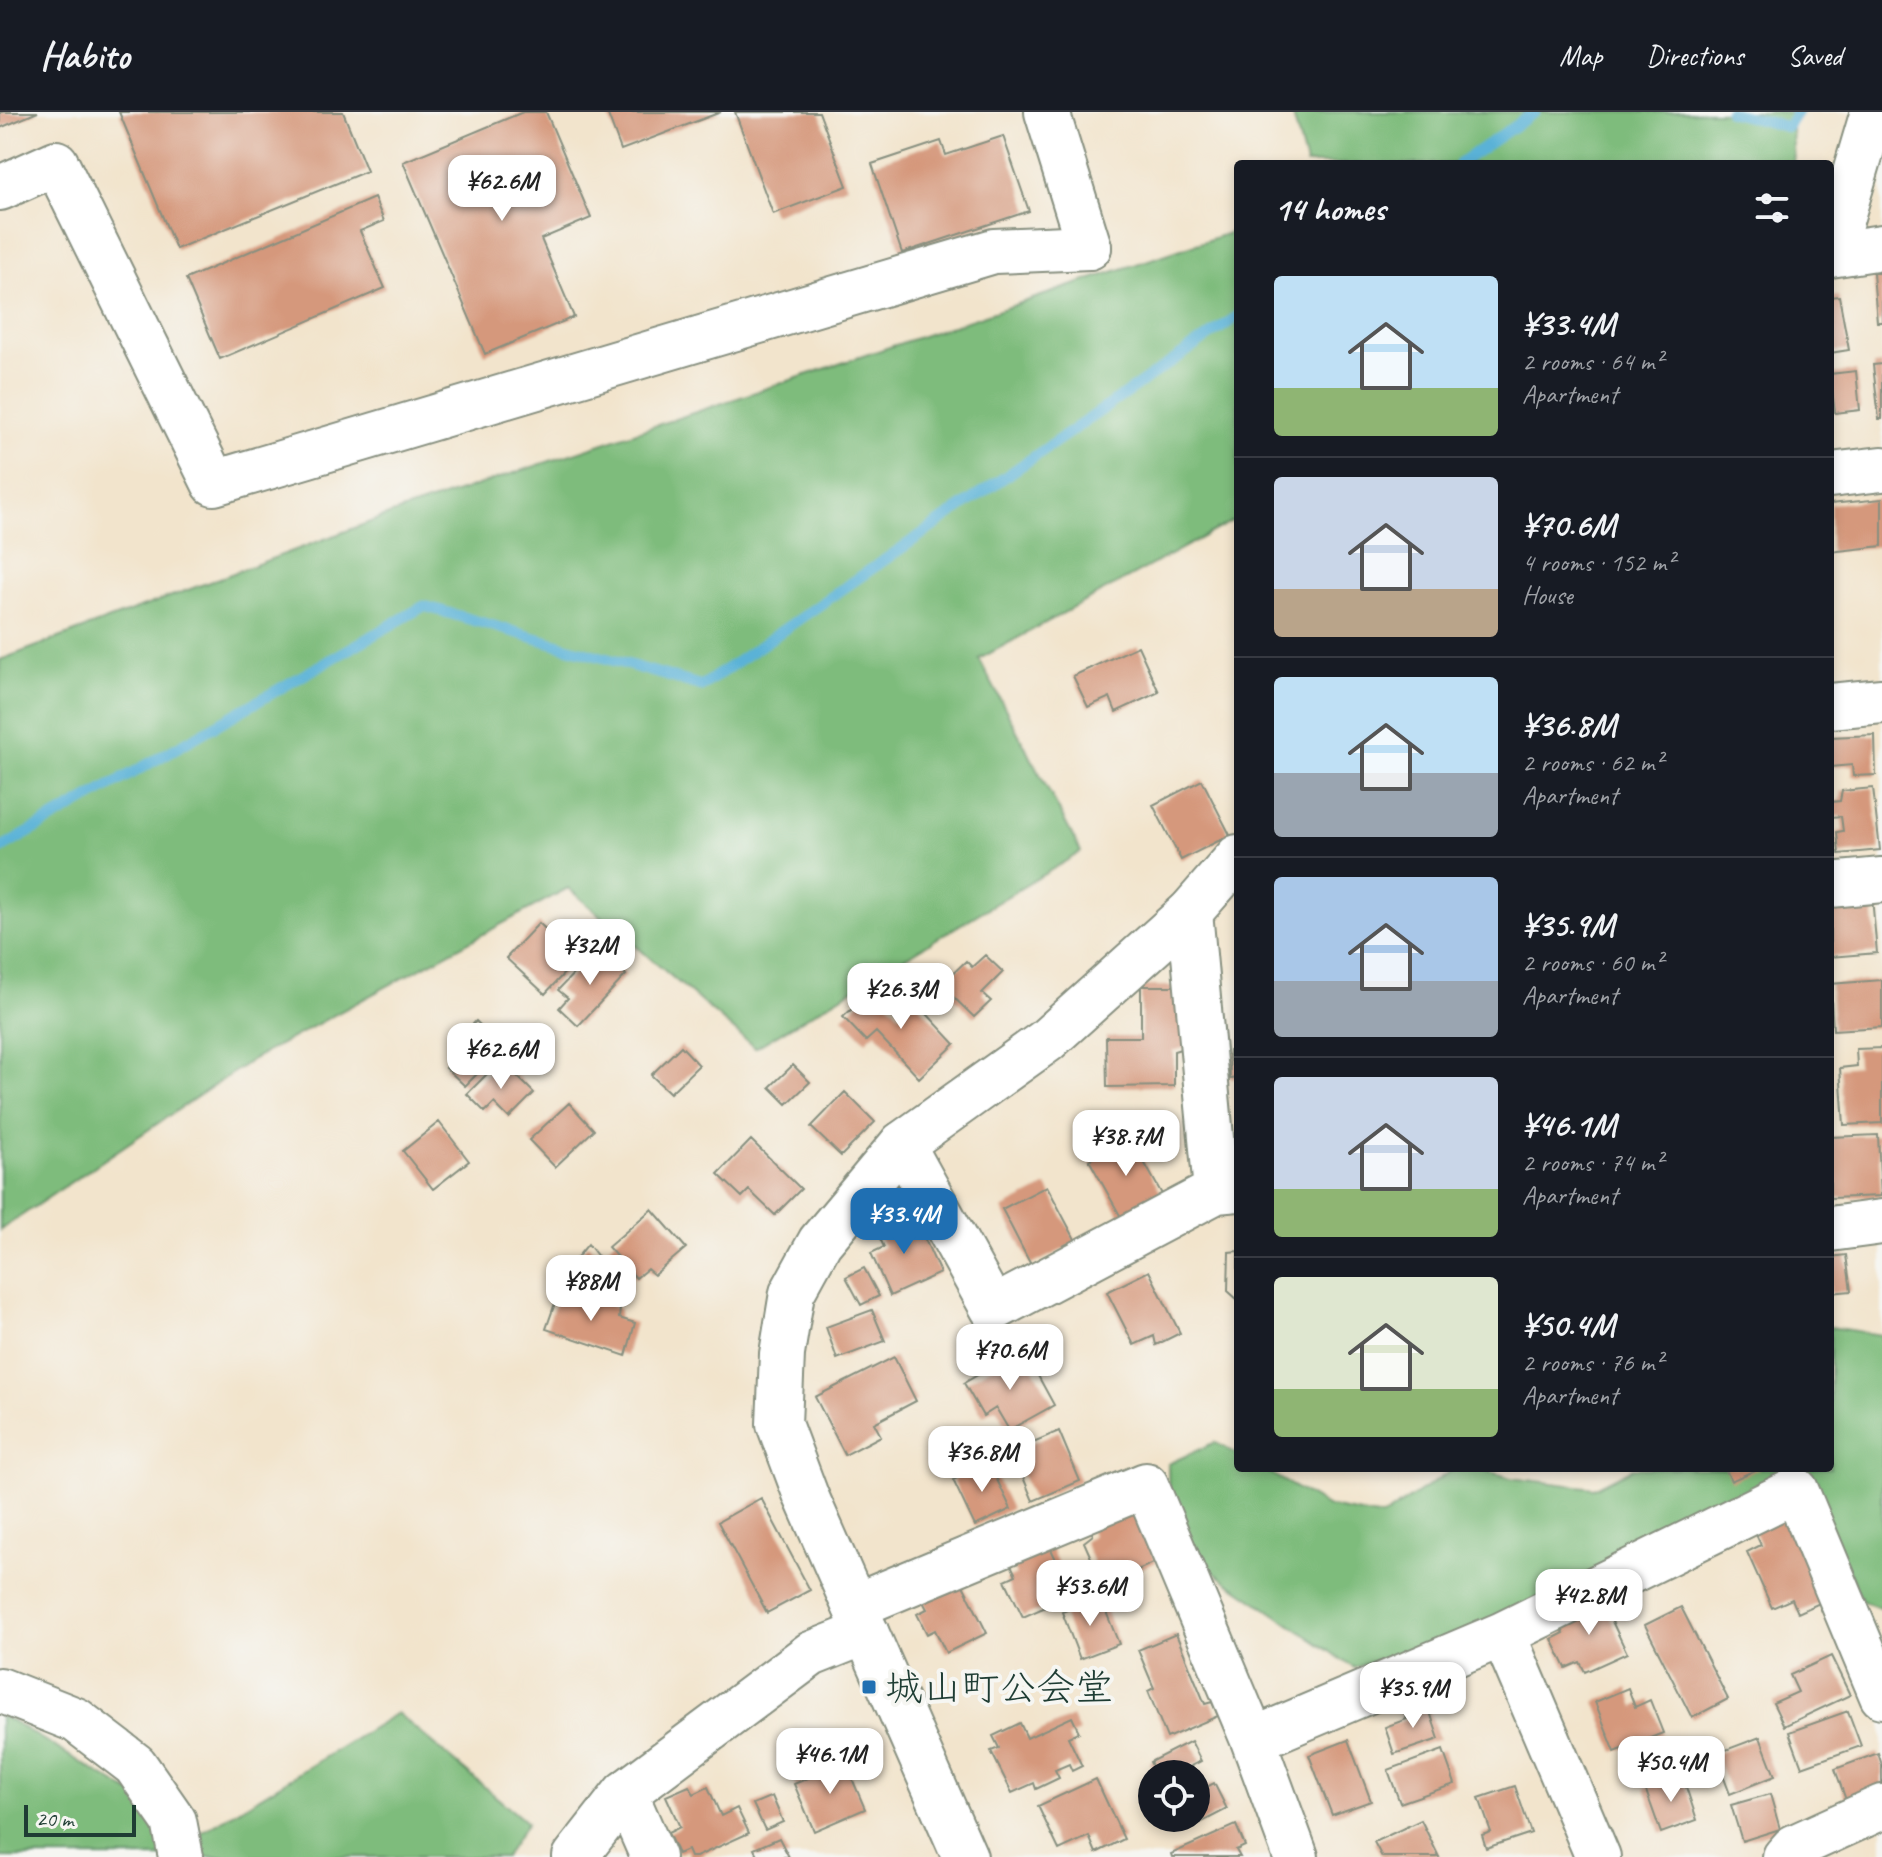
<!DOCTYPE html>
<meta charset="utf-8">
<style>
body{margin:0;font-family:Caveat,"Klee One",sans-serif;background:#20242c;color:#f1f3f6;height:100vh;display:flex;flex-direction:column;font-size:30px;white-space:nowrap}
*{box-sizing:border-box;margin:0}
p{font-size:26px;color:#9ea1a6}
.icon{flex:none;width:44px;height:44px;fill:none;stroke:currentColor;stroke-width:2;stroke-linecap:round;stroke-linejoin:round}
.map{position:relative;flex:1;overflow:hidden}
.sheet{position:absolute;left:1234px;top:48px;width:600px;height:1312px;display:flex;flex-direction:column;background:#171b24;border-radius:8px;box-shadow:0 4px 12px #0003}
.sheet>*{flex:none}
.controls{position:absolute;left:1138px;top:1648px;display:grid;gap:16px}
.controls a{display:grid;place-items:center;width:72px;height:72px;border-radius:50%;background:#171b24;box-shadow:0 4px 12px #0003;font-size:40px}
.scale{position:absolute;left:24px;bottom:20px;width:112px;box-sizing:border-box;padding-left:8px;border:4px solid #1f3d34;border-top:0;font-size:22px;line-height:28px;white-space:nowrap;color:#1f3d34;-webkit-text-stroke:6px #f6f6f2;paint-order:stroke}
.price{position:absolute;translate:-50% -68px;padding:0 18px;border-radius:16px;background:#fff;color:#222;font-size:26px;line-height:52px;filter:drop-shadow(0 2px 4px #0008)}
.price::after{content:'';position:absolute;left:50%;top:48px;width:24px;height:18px;margin-left:-12px;background:inherit;clip-path:polygon(0 0,100% 0,50% 100%)}
.price.active{background:#1f6fb2;color:#fff}
ul{padding:0;list-style:none}
li{display:flex;align-items:center;gap:24px;height:200px;padding:0 40px}
li+li{border-top:2px solid #363941}
li span{display:grid;place-items:center;flex:none;width:224px;height:160px;border-radius:8px;color:#555}
li>.icon{margin-inline-start:auto}
span .icon{width:96px;height:96px;fill:#fffc;stroke-width:1}
li b{font-size:34px}
h2{display:flex;justify-content:space-between;align-items:center;height:96px;padding:0 40px;font-size:34px}
header{display:flex;align-items:center;gap:48px;box-sizing:border-box;height:112px;padding:0 40px;background:#171b24;border-bottom:2px solid #363941}
header strong{font-size:38px}
nav{display:flex;gap:44px;margin-inline-start:auto;font-size:28px}
.map>svg:first-child{display:block}
.forest{fill:#7ebc7c;stroke:#4e7c58;stroke-width:2}
.lines{fill:none;stroke-linecap:round;stroke-linejoin:round}
.stream{stroke:#5ab2d7;stroke-width:11}
.building{fill:#d5987c}
.minor-casing{stroke:#889080;stroke-width:48}
.tertiary-casing{stroke:#889080;stroke-width:48}
.minor{stroke:#fff;stroke-width:44}
.tertiary{stroke:#fff;stroke-width:44}
.poi-dot{fill:#1f6fb2;stroke:#f6f6f2;stroke-width:3}
.labels{text-anchor:middle;dominant-baseline:central;stroke-width:8;stroke-linejoin:round;paint-order:stroke}
.poi-label{font-size:38px;fill:#1f3d34;stroke:#f6f6f2;text-anchor:start}
</style>
<header>
<strong>Habito</strong>
<nav><a>Map</a><a>Directions</a><a>Saved</a></nav>
</header>
<div class="map">
<svg width="1882" height="1745" viewBox="0 0 1882 1745">
<rect width="100%" height="100%" fill="#f6f6f2"/>
<filter id="ink" filterUnits="userSpaceOnUse"><feTurbulence type="fractalNoise" baseFrequency=".0125" numOctaves="2"/><feDisplacementMap in="SourceGraphic" scale="16" xChannelSelector="R" yChannelSelector="G"/><feConvolveMatrix kernelMatrix="1 2 1 2 8 2 1 2 1" color-interpolation-filters="sRGB"/></filter>
<filter id="wash" filterUnits="userSpaceOnUse"><feTurbulence type="fractalNoise" baseFrequency=".006" numOctaves="4" result="noise"/><feDisplacementMap in="SourceGraphic" scale="32" xChannelSelector="R" yChannelSelector="G"/><feGaussianBlur stdDeviation="1.8" result="paint"/><feColorMatrix in="noise" values="0 0 0 0 0 0 0 0 0 0 0 0 0 0 0 0 0 1.4 0 .05"/><feComposite in="paint" operator="in"/></filter>
<g filter="url(#wash)">
<rect width="100%" height="100%" fill="#f2e4cc"/>
<path class="forest" d="M1292,0H1791L1794,52H1306Z
M1238,118V406L979,547L1081,740L755,936L568,776L253,947L0,1118V548L389,403Z
M1830,1215L1882,1223V1497L1862,1489L1805,1364L1564,1491L1354,1556L1169,1430L1168,1352L1215,1330L1238,1343V1356H1261L1329,1395L1382,1405L1455,1356H1478L1511,1366L1594,1376L1633,1356H1830Z
M397,1601L527,1711L505,1745H0V1604L12,1609L199,1722Z"/>
<g class="lines">
<path class="stream" d="M1730,0L1787,15L1797,0
M1459,52L1535,0
M0,737L424,494L702,574L1238,204"/>
</g>
<g id="blocks">
<path class="building" d="M0,0H38L0,16Z
M119,0H343L367,59L176,137Z
M523,0H546L591,106L541,127L574,205L485,242L403,50Z
M607,0H721L621,38Z
M735,0H819L847,74L773,102Z
M1003,24L1029,99L902,141L872,52L941,29L946,43Z
M374,86L384,109L360,119L385,176L220,247L186,167Z
M1873,161H1882V210H1877Z
M1839,184L1849,238L1830,241V185Z
M1882,252V307H1879L1873,253Z
M1856,259L1860,298L1835,301L1830,262Z
M1882,387V434L1830,440V392Z
M1138,534L1159,580L1116,600L1110,585L1088,595L1073,564Z
M1875,623L1876,663L1853,664L1852,653L1830,655V625Z
M1202,668L1230,723L1181,748L1153,693Z
M1873,676L1880,738L1839,742L1837,720L1843,719L1841,704L1832,705L1831,690L1840,689L1842,679Z
M1872,785L1877,841L1830,845V789Z
M539,811L558,829L571,814L591,832L545,882L506,846Z
M597,837L626,863L578,914L559,896L568,886L558,878Z
M985,843L1003,860L982,881L991,889L974,905L941,873L966,849L972,855Z
M1882,868V915L1833,918L1830,872Z
M1141,874H1186L1187,935L1174,939V974L1107,975L1106,925H1141Z
M875,876L900,903L915,889L955,932L919,966L876,920L866,929L843,905Z
M476,909L503,936L465,974L446,956L462,940L454,932Z
M681,934L699,953L670,981L651,963Z
M1882,936V1011L1844,1013L1840,956L1857,954L1856,937Z
M1238,938V966L1230,967L1229,939Z
M501,948L534,981L509,1006L494,991L485,1000L467,982Z
M793,953L810,970L787,992L770,975Z
M845,980L875,1010L841,1044L811,1015Z
M569,991L594,1018L555,1055L529,1028Z
M439,1010L469,1049L433,1077L403,1039Z
M1878,1023L1881,1084L1830,1086V1025Z
M1130,1025L1163,1084L1122,1107L1089,1048Z
M751,1028L801,1077L775,1103L749,1078L742,1085L718,1062Z
M1047,1074L1077,1131L1031,1153L1002,1097Z
M652,1097L686,1136L654,1163L647,1157L636,1166L608,1135Z
M914,1103L940,1161L890,1184L871,1141L884,1135L877,1120Z
M588,1132L622,1175L616,1181L575,1169L565,1160Z
M1238,1139V1188L1228,1179L1229,1140Z
M1846,1143L1851,1179L1830,1181V1145Z
M864,1156L879,1184L861,1193L846,1165Z
M1149,1159L1180,1221L1156,1233L1154,1224L1134,1233L1107,1180Z
M560,1177L620,1197L619,1206L635,1211L626,1244L546,1217Z
M872,1198L885,1229L837,1247L826,1215Z
M1012,1243L1019,1256L1030,1249L1054,1293L1009,1318L996,1296L983,1304L964,1271Z
M894,1245L916,1289L874,1311L881,1324L845,1343L815,1285Z
M1059,1319L1080,1369L1033,1389L1012,1339Z
M989,1351L1011,1397L975,1414L953,1368Z
M1725,1356H1760L1731,1369Z
M761,1386L810,1478L767,1501L718,1410Z
M1131,1393L1156,1450L1103,1473L1084,1430L1093,1423L1088,1411Z
M1784,1403L1822,1490L1798,1501L1792,1487L1772,1496L1747,1440L1761,1433L1753,1416Z
M1050,1435L1073,1483L1023,1505L1005,1468L1016,1463L1011,1453Z
M958,1463L987,1521L946,1541L935,1518L927,1522L917,1502L927,1497L919,1482Z
M1100,1485L1119,1532L1080,1547L1062,1500Z
M1601,1486L1627,1541L1585,1560L1580,1550L1566,1556L1552,1527L1564,1521L1557,1507Z
M1681,1495L1728,1587L1692,1606L1645,1513Z
M1176,1522L1205,1592L1212,1590L1218,1604L1167,1626L1148,1579L1154,1576L1138,1538Z
M1831,1544L1850,1583L1784,1614L1773,1591L1798,1580L1790,1563Z
M1628,1576L1635,1595L1650,1588L1663,1621L1615,1640L1595,1590Z
M1427,1591L1439,1627L1394,1642L1385,1615L1407,1607L1403,1598Z
M1848,1599L1861,1634L1802,1655L1789,1620Z
M1072,1605L1079,1620L1068,1625L1082,1654L1072,1659L1069,1652L1055,1658L1059,1666L1036,1677L1034,1671L1012,1681L991,1639L999,1636L993,1624L1020,1611L1027,1626Z
M1760,1625L1775,1664L1730,1682L1715,1642Z
M1348,1628L1371,1689L1332,1703L1309,1643Z
M1191,1629L1201,1649L1191,1654L1195,1662H1156L1150,1650Z
M1443,1638L1455,1672L1400,1691L1388,1658Z
M1878,1641L1882,1653V1675L1846,1688L1835,1657Z
M845,1650L865,1697L814,1719L794,1672Z
M1196,1663L1203,1677L1214,1671L1227,1697L1185,1719L1179,1706H1196Z
M1682,1663L1697,1708L1661,1721L1645,1676Z
M1096,1667L1124,1727L1096,1741L1089,1724L1059,1738L1038,1694Z
M689,1674L694,1682L708,1675L721,1704L737,1696L749,1721L696,1745H690L687,1738L678,1742L668,1721L680,1715L666,1684Z
M1515,1674L1531,1721L1486,1736L1482,1723L1491,1720L1479,1686Z
M1770,1682L1780,1717L1742,1729L1731,1693Z
M772,1684L783,1710L765,1718L753,1692Z
M1421,1708L1439,1745H1382L1374,1730Z
M1236,1713L1245,1734L1236,1738L1240,1745H1172L1171,1742Z
M779,1726L789,1745H758L754,1737Z"/>
</g>
</g>
<g filter="url(#ink)">
<use href="#blocks" fill-opacity="0" stroke="#889080" stroke-width="2"/>
<g class="lines">
<defs>
<path id="minor" d="M0,76L56,51L214,371L994,139L1089,135
M1831,142L1873,0
M1830,363L1882,357
M1830,594L1882,589
M1830,773L1882,768
M1190,800L1216,1079
M902,1032L993,1197L1216,1079L1238,1077
M1830,1117L1882,1110
M855,1494L1146,1373L1253,1628L1296,1745
M1503,1522L1598,1745
M1253,1628L1503,1522L1796,1378L1882,1584
M625,1681L653,1745
M575,1745L625,1681L811,1542L866,1520
M1785,1745L1794,1735L1882,1695"/>
<path id="tertiary" d="M1047,0L1089,135
M1830,143L1882,135
M0,1578L76,1608L135,1653L174,1709L181,1745
M965,1745L806,1384L779,1312L782,1242L792,1181L820,1130L902,1032L1046,929L1190,800L1238,745"/>
</defs>
<use href="#minor" class="minor-casing"/>
<use href="#tertiary" class="tertiary-casing"/>
<use href="#minor" class="minor"/>
<use href="#tertiary" class="tertiary"/>
</g>
</g>
<rect class="poi-dot" x="861" y="1567" width="16" height="16" rx="4"/>
<g class="labels">
<g class="poi-label">
<text x="885" y="1575">城山町公会堂</text>
</g>
</g>
</svg>
<div class="controls">
<a><svg class="icon" aria-label="locate" viewBox="0 0 24 24"><circle cx="12" cy="12" r="6"/><path d="M12 2v4M12 18v4M2 12h4M18 12h4"/></svg></a>
</div>
<div class="scale">20 m</div>
<b class="price" style="left:502px;top:111px">¥62.6M</b>
<b class="price" style="left:590px;top:875px">¥32M</b>
<b class="price" style="left:901px;top:919px">¥26.3M</b>
<b class="price" style="left:501px;top:979px">¥62.6M</b>
<b class="price" style="left:1126px;top:1066px">¥38.7M</b>
<b class="price active" style="left:904px;top:1144px">¥33.4M</b>
<b class="price" style="left:591px;top:1211px">¥88M</b>
<b class="price" style="left:1010px;top:1280px">¥70.6M</b>
<b class="price" style="left:982px;top:1382px">¥36.8M</b>
<b class="price" style="left:1090px;top:1516px">¥53.6M</b>
<b class="price" style="left:1589px;top:1525px">¥42.8M</b>
<b class="price" style="left:1413px;top:1618px">¥35.9M</b>
<b class="price" style="left:830px;top:1684px">¥46.1M</b>
<b class="price" style="left:1671px;top:1692px">¥50.4M</b>
<section class="sheet">
<h2>14 homes<svg class="icon" aria-label="filters" viewBox="0 0 24 24"><path d="M4 7h16M4 17h16"/><circle cx="9" cy="7" r="2"/><circle cx="15" cy="17" r="2"/></svg></h2>
<ul>
<li><span style="background:linear-gradient(#bfe0f5 70%,#8fb573 0)"><svg class="icon" aria-label="home" viewBox="0 0 24 24"><path d="M3 11l9-7 9 7M6 9v11h12V9"/></svg></span><div><b>¥33.4M</b><p>2 rooms · 64 m²</p><p>Apartment</p></div></li>
<li><span style="background:linear-gradient(#c9d6e8 70%,#b9a48a 0)"><svg class="icon" aria-label="home" viewBox="0 0 24 24"><path d="M3 11l9-7 9 7M6 9v11h12V9"/></svg></span><div><b>¥70.6M</b><p>4 rooms · 152 m²</p><p>House</p></div></li>
<li><span style="background:linear-gradient(#bfe0f5 60%,#9aa5b1 0)"><svg class="icon" aria-label="home" viewBox="0 0 24 24"><path d="M3 11l9-7 9 7M6 9v11h12V9"/></svg></span><div><b>¥36.8M</b><p>2 rooms · 62 m²</p><p>Apartment</p></div></li>
<li><span style="background:linear-gradient(#a9c7e8 65%,#9aa5b1 0)"><svg class="icon" aria-label="home" viewBox="0 0 24 24"><path d="M3 11l9-7 9 7M6 9v11h12V9"/></svg></span><div><b>¥35.9M</b><p>2 rooms · 60 m²</p><p>Apartment</p></div></li>
<li><span style="background:linear-gradient(#c9d6e8 70%,#8fb573 0)"><svg class="icon" aria-label="home" viewBox="0 0 24 24"><path d="M3 11l9-7 9 7M6 9v11h12V9"/></svg></span><div><b>¥46.1M</b><p>2 rooms · 74 m²</p><p>Apartment</p></div></li>
<li><span style="background:linear-gradient(#dfe7d0 70%,#8fb573 0)"><svg class="icon" aria-label="home" viewBox="0 0 24 24"><path d="M3 11l9-7 9 7M6 9v11h12V9"/></svg></span><div><b>¥50.4M</b><p>2 rooms · 76 m²</p><p>Apartment</p></div></li>
</ul>
</section>
</div>
